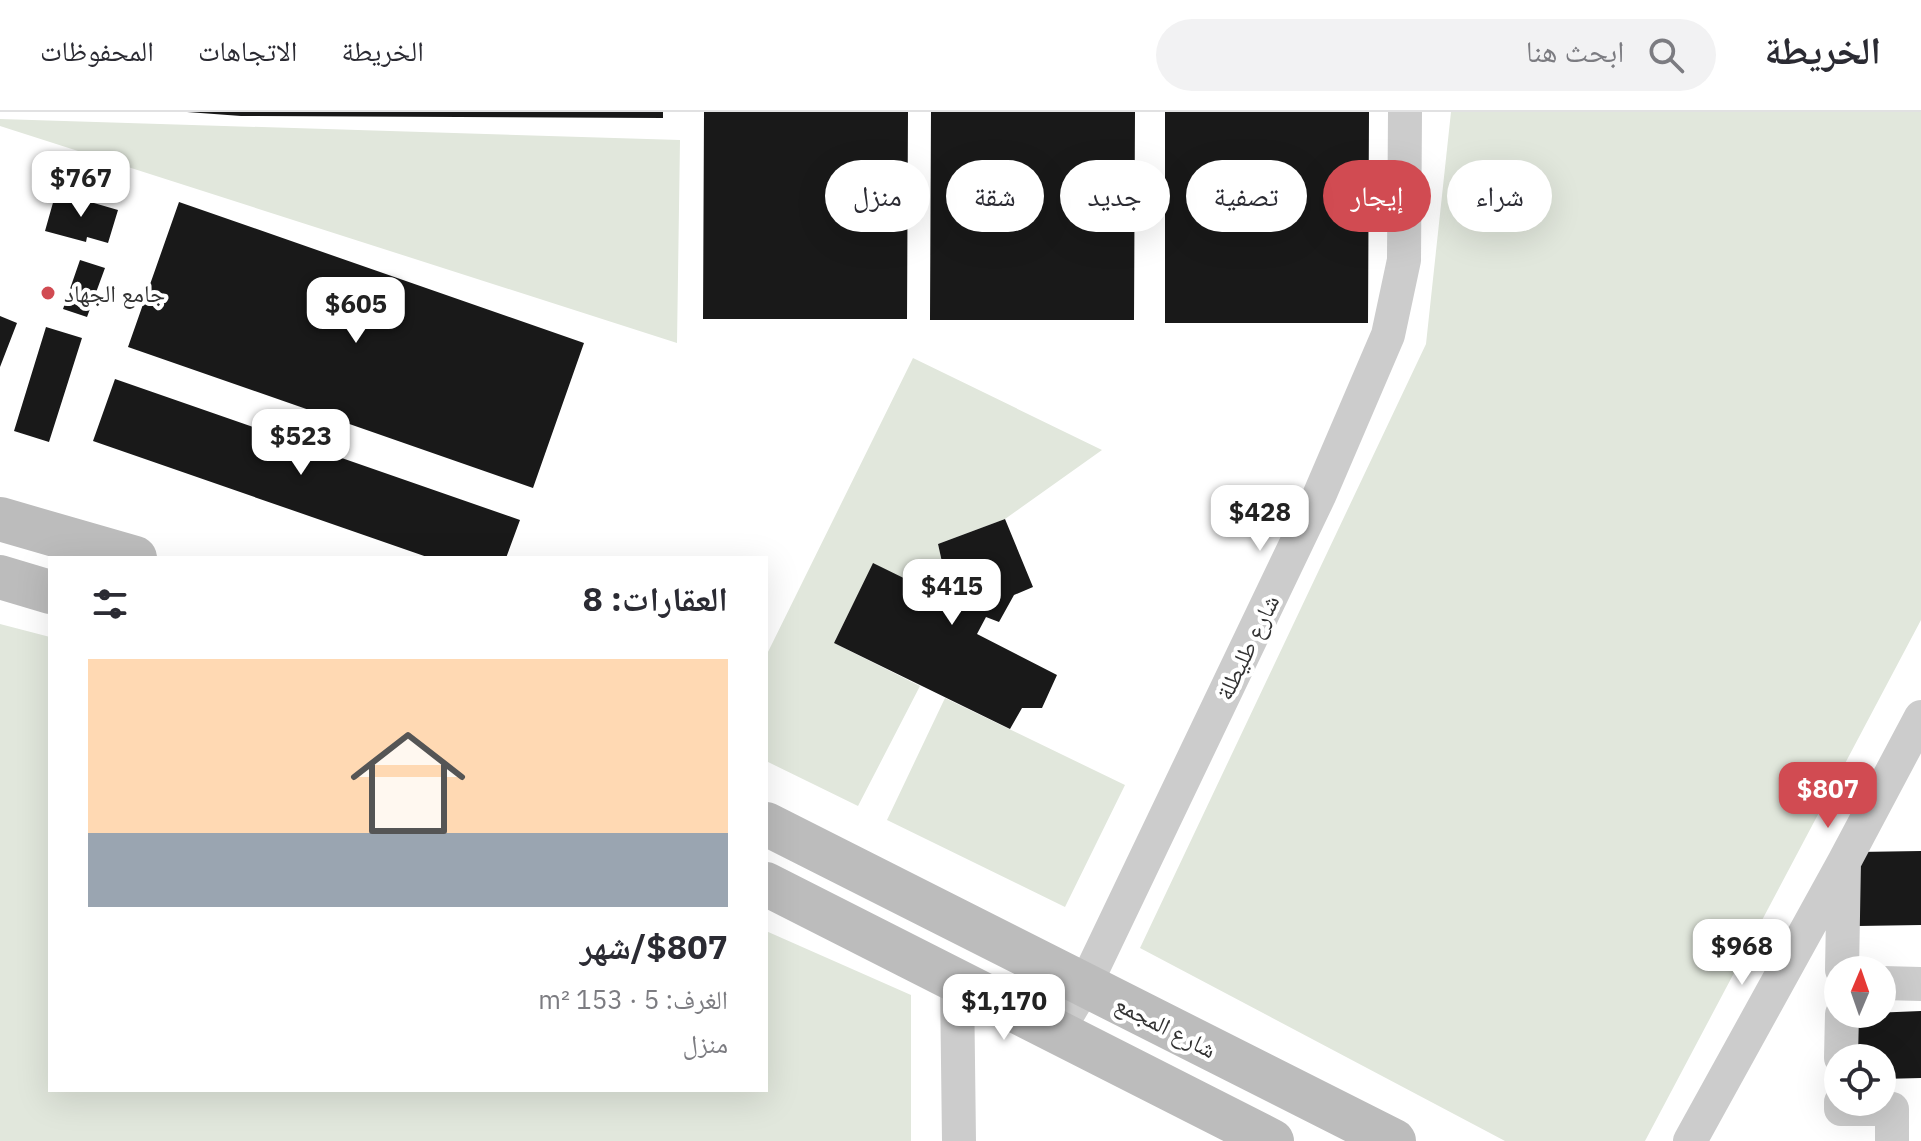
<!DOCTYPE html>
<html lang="ar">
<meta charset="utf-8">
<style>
body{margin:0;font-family:"IBM Plex Sans","Noto Naskh Arabic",sans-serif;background:#f2f2f3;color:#2b2b33;direction:rtl;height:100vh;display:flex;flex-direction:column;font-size:30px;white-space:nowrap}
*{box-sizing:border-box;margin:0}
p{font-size:26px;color:#7c7c81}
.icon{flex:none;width:44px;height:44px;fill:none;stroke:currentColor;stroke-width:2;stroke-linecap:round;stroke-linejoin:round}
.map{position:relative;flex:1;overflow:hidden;direction:ltr}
.sheet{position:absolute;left:48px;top:444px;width:720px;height:536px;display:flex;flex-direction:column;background:#fff;border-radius:0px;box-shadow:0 8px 32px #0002;direction:rtl}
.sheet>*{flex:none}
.banner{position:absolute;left:792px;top:48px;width:760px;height:72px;direction:rtl;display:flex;gap:16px}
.needle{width:52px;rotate:2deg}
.controls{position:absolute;left:1824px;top:844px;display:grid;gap:16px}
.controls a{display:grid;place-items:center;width:72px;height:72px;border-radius:50%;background:#fff;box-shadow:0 8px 32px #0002;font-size:40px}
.price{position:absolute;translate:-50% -68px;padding:0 18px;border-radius:16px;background:#fff;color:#222;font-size:26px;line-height:52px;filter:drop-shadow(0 2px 4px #0008)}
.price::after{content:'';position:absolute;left:50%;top:48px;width:24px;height:18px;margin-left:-12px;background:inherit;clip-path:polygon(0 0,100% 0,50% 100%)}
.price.selected{background:#d14b52;color:#fff}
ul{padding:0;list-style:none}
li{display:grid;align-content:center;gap:16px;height:424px;padding:0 40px}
li span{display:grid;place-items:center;height:248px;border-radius:0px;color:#555}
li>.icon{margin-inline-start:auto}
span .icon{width:144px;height:144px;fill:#fffc;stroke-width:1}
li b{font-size:34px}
h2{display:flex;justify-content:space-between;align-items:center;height:96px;padding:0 40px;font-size:34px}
.chip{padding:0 28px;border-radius:36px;background:#fff;box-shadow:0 8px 32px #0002;font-size:28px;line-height:72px}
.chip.selected{background:#d14b52;color:#fff}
header{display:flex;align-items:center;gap:48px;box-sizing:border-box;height:112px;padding:0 40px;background:#fff;border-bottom:2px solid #e1e1e2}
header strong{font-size:38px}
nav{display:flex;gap:44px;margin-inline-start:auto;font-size:28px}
.search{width:560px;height:72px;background:#f2f2f3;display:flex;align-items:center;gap:20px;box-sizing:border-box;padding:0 28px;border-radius:44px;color:#7c7c81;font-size:30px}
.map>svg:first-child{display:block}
.green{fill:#e1e7dc}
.building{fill:#191919}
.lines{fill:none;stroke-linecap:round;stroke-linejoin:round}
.street{stroke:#ccc;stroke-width:34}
.secondary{stroke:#bcbcbc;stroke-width:44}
.poi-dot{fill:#d14b52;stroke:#fff;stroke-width:3}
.labels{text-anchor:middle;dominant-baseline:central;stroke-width:8;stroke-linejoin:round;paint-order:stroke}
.poi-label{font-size:24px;fill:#323232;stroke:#fff;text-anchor:start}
.street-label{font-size:24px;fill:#323232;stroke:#fff}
</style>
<header>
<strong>الخريطة</strong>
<div class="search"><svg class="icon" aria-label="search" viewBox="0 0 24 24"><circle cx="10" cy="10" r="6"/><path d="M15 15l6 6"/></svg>ابحث هنا</div>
<nav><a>الخريطة</a><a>الاتجاهات</a><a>المحفوظات</a></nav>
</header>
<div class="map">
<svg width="1921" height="1029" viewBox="0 0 1921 1029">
<rect width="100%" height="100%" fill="#fff"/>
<path class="green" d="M1451,0H1921V508L1645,1029H1505L1140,836L1426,232Z
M0,7L680,28L677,231L0,14Z
M913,246L1102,338L1005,407L938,432L944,459L922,475L873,452L834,531L920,574L858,694L766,649V544Z
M0,512L50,525V978H766V819L911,883V1029H0Z
M945,586L1125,673L1065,795L887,708Z"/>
<path class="building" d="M187,0H663V6L241,4Z
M704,0H908L907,207H703Z
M931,0H1135L1134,208H930Z
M1165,0H1369L1368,211H1165Z
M56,80L118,98L108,131L87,125L86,130L45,119Z
M179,90L584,231L533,376L128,235Z
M80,148L105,156L87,205L63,197Z
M0,204L17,211L0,255Z
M46,215L82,226L49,330L14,319Z
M115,267L520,408L506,446H430L93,329Z
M1005,407L1033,475L1014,483L999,510L986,505L977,522L1057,563L1042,596H1022L1010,617L834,531L873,451L922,475L944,459L938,432Z
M1921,739V813L1858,814L1857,740Z
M1921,899V966L1882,967V946H1848V902Z"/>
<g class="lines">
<path class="street" d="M1842,858L1844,750L1921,605
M957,870L959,1029
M1882,871L1921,872
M1057,920L1085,873L1319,384L1388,223L1404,148L1405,0
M1841,946L1842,902
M1841,990V997H1892V1029
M1690,1029L1844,750"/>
<path class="secondary" d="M0,407L135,446
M0,465L50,480
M766,712L1394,1029
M766,772L1272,1029"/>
</g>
<circle class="poi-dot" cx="48" cy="181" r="8"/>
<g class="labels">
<g class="poi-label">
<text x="64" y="181">جامع الجهاد</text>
</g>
<g class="street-label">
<text transform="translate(1247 535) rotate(-64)">شارع طليطلة</text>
<text transform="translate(1166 914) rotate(27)">شارع المجمع</text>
</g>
</g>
</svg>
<div class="controls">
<a><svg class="needle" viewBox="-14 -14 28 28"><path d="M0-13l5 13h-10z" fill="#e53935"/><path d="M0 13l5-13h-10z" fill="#7c7c81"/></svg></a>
<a><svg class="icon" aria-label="locate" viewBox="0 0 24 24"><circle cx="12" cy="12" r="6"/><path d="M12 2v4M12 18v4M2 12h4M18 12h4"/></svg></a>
</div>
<b class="price" style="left:81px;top:107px">$767</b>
<b class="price" style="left:356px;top:233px">$605</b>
<b class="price" style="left:301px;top:365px">$523</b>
<b class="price" style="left:1260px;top:441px">$428</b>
<b class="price" style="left:952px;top:515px">$415</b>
<b class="price selected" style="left:1828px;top:718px">$807</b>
<b class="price" style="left:1742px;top:875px">$968</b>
<b class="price" style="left:1004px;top:930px">$1,170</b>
<div class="banner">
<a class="chip">شراء</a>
<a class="chip selected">إيجار</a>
<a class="chip">تصفية</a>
<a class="chip">جديد</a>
<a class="chip">شقة</a>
<a class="chip">منزل</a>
</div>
<section class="sheet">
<h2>العقارات: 8<svg class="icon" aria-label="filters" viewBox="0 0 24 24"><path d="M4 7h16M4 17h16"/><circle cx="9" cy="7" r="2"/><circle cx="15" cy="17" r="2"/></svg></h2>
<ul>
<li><span style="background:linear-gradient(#ffd9b3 70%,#9aa5b1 0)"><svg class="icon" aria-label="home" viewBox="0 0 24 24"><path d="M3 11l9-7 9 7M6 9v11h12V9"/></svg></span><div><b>$807/شهر</b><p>الغرف: 5 · 153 m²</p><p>منزل</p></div></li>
</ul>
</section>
</div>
